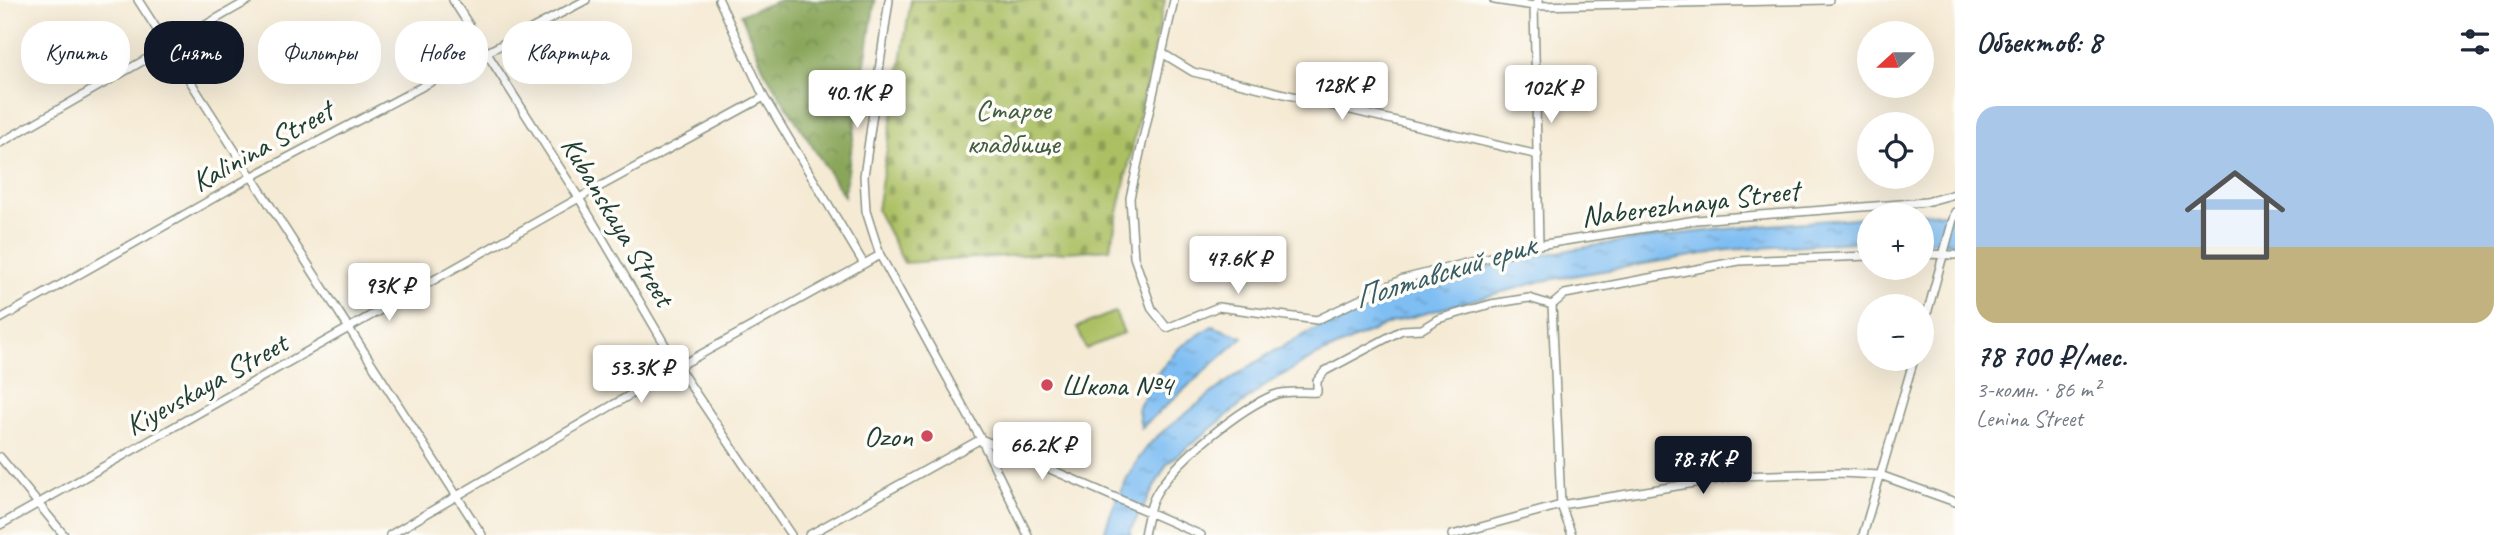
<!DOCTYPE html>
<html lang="ru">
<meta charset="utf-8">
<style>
body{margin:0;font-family:Caveat,sans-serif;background:#f2f2f3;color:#1f2937;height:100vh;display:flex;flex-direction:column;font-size:26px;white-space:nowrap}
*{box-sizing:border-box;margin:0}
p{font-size:23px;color:#747a83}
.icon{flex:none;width:38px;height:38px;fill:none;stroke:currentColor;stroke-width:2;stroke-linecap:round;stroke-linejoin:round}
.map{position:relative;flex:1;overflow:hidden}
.panel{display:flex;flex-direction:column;background:#fff;width:560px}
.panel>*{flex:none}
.hud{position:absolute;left:21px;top:21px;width:665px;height:63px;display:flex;gap:14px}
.needle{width:46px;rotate:249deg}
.controls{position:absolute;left:1857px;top:21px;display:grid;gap:14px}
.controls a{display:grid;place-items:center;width:77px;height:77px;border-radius:50%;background:#fff;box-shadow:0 7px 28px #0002;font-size:35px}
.price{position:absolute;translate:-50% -60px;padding:0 16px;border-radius:7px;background:#fff;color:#222;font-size:23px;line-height:46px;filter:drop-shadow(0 2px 4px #0008)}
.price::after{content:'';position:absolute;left:50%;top:42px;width:21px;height:16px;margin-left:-10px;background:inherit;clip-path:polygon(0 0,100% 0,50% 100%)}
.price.selected{background:#111827;color:#fff}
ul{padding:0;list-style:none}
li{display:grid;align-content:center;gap:14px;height:371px;padding:0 21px}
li+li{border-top:2px solid #e0e1e3}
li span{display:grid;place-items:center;height:217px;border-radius:21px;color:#555}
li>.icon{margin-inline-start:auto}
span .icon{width:126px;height:126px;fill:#fffc;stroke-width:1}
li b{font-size:30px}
h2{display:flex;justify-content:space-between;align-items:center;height:84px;padding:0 21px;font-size:30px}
.pill{padding:0 24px;border-radius:28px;background:#fff;box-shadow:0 7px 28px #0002;font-size:24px;line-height:63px}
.pill.selected{background:#111827;color:#fff}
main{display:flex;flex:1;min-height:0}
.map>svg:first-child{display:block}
.grass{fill:#acc064;stroke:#667e4c;stroke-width:2}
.forest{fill:url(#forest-crowns);stroke:#547247;stroke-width:2}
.cemetery{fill:url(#cemetery-stones);stroke:#667e4c;stroke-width:2}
.water{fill:url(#water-ripples);stroke:#4f7e94;stroke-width:2}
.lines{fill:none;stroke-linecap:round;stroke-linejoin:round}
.minor-casing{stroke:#8a9484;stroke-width:10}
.minor{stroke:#fff;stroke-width:7}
.poi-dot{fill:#d1495b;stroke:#fdfcf7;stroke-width:2.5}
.labels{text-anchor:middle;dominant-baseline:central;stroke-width:7;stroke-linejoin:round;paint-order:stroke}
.park-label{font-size:30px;fill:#425e40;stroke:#fdfcf7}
.street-label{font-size:30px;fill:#1f3d34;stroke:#fdfcf7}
.poi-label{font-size:30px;fill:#1f3d34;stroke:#fdfcf7;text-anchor:start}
.water-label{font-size:32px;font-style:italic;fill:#375d64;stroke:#fdfcf7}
</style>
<main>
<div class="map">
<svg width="1955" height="535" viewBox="0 0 1955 535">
<defs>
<pattern id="forest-crowns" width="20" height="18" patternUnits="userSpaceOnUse" patternTransform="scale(1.75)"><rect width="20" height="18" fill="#89a65a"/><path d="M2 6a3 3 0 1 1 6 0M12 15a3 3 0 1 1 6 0" fill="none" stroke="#6f884b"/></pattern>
<pattern id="cemetery-stones" width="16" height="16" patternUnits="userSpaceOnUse" patternTransform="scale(1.75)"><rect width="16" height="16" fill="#acc064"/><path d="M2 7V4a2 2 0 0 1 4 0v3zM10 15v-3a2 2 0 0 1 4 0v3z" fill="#8b9d53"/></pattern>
<pattern id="water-ripples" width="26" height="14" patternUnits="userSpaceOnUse" patternTransform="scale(1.75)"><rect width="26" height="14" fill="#7fbef3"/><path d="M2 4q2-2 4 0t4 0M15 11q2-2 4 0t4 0" fill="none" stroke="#679cc6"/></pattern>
</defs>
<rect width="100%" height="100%" fill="#fdfcf7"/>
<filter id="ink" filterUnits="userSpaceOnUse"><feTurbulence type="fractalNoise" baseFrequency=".0143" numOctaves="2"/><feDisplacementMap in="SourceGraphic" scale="14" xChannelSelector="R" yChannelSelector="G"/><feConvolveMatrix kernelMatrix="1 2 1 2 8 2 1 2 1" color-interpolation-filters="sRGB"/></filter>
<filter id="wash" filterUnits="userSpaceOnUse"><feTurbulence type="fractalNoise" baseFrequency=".00686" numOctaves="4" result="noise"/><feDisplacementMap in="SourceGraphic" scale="28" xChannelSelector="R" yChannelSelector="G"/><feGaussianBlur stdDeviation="1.57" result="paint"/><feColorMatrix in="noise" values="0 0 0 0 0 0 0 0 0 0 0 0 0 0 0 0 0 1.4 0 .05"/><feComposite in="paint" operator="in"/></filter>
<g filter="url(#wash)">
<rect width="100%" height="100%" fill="#f5ead4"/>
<path class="grass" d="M1115,312L1124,333L1086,349L1077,327Z"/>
<path class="forest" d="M781,0H875L844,196L765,72L741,14Z"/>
<path class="cemetery" d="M911,0H1165L1110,249L904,263L877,210Z"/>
<path class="water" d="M1923,212L1955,216V244L1922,240V215H1887Z
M1869,217V241L1728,250L1542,281L1390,323L1314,357L1265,385L1167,464L1131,529L1130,535H1104C1109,511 1130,469 1145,450C1156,434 1178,421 1193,408C1379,253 1637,235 1869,217Z
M1212,326L1243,337L1141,428L1138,409L1155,376L1179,348Z"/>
</g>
<g filter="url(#ink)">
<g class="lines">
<defs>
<path id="minor" d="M138,0L482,535
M453,0L579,198L678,367L791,535
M719,0L764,97L864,264
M889,0L864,176L866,211L880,255L981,439L1028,535
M1174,0L1130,198L1134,257L1152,309L1167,328L1218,307L1317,320L1403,279L1539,245L1696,220L1926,202L1955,194
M1494,0L1534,6L1829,0
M1539,0L1534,6L1539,245
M1162,53L1193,72L1538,155
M0,143L249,0
M1922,254L1955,255
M1552,305L1561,505L1572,535
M0,319L251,177L586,0
M1922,332L1955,212
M0,457L64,535
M0,525L579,198L764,97
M390,535L678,367L880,255
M809,535L981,439L1201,535
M1144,535C1147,520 1150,502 1159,489C1180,458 1239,409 1274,395C1286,390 1304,393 1317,392V381L1325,371L1402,330L1422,329L1438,319L1491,304L1529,298L1552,305L1565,294L1739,261L1869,256
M1452,535L1561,505L1737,476L1839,473L1880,475L1955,502
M1863,535L1914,359"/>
</defs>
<use href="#minor" class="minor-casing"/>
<use href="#minor" class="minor"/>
</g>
</g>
<g class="poi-dot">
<circle cx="1047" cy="385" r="7"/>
<circle cx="927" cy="436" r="7"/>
</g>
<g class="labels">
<g class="park-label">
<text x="1013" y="109">Старое<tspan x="1013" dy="34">кладбище</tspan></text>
</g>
<g class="street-label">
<text transform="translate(262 146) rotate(-29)">Kalinina Street</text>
<text transform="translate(1690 203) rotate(-7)">Naberezhnaya Street</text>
<text transform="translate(618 221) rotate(59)">Kubanskaya Street</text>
<text transform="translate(206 384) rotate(-29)">Kiyevskaya Street</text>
</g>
<g class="poi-label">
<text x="1061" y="385">Школа №4</text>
<text x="913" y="436" text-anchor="end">Ozon</text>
</g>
<g class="water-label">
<text transform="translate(1444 271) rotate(-17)">Полтавский ерик</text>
</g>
</g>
</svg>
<div class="controls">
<a><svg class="needle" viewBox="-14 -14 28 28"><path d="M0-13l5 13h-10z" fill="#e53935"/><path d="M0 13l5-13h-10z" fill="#747a83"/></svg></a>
<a><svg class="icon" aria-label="locate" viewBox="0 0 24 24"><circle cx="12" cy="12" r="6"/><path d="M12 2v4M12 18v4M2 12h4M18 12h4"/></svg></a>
<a>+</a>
<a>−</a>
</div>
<b class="price" style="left:1342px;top:122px">128K ₽</b>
<b class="price" style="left:1551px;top:125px">102K ₽</b>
<b class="price" style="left:857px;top:130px">40.1K ₽</b>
<b class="price" style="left:1238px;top:296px">47.6K ₽</b>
<b class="price" style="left:389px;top:323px">93K ₽</b>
<b class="price" style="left:641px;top:405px">53.3K ₽</b>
<b class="price" style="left:1042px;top:482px">66.2K ₽</b>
<b class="price selected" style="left:1703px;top:496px">78.7K ₽</b>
<div class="hud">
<a class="pill">Купить</a>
<a class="pill selected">Снять</a>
<a class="pill">Фильтры</a>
<a class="pill">Новое</a>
<a class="pill">Квартира</a>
</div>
</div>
<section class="panel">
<h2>Объектов: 8<svg class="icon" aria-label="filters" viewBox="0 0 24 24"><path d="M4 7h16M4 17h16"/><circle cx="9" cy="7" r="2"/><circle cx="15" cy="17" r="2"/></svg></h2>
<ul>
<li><span style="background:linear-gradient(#a9c7e8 65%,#c2b280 0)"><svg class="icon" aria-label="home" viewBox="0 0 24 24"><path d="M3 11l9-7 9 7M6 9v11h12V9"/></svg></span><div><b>78 700 ₽/мес.</b><p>3-комн. · 86 m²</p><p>Lenina Street</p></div></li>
</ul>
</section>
</main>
